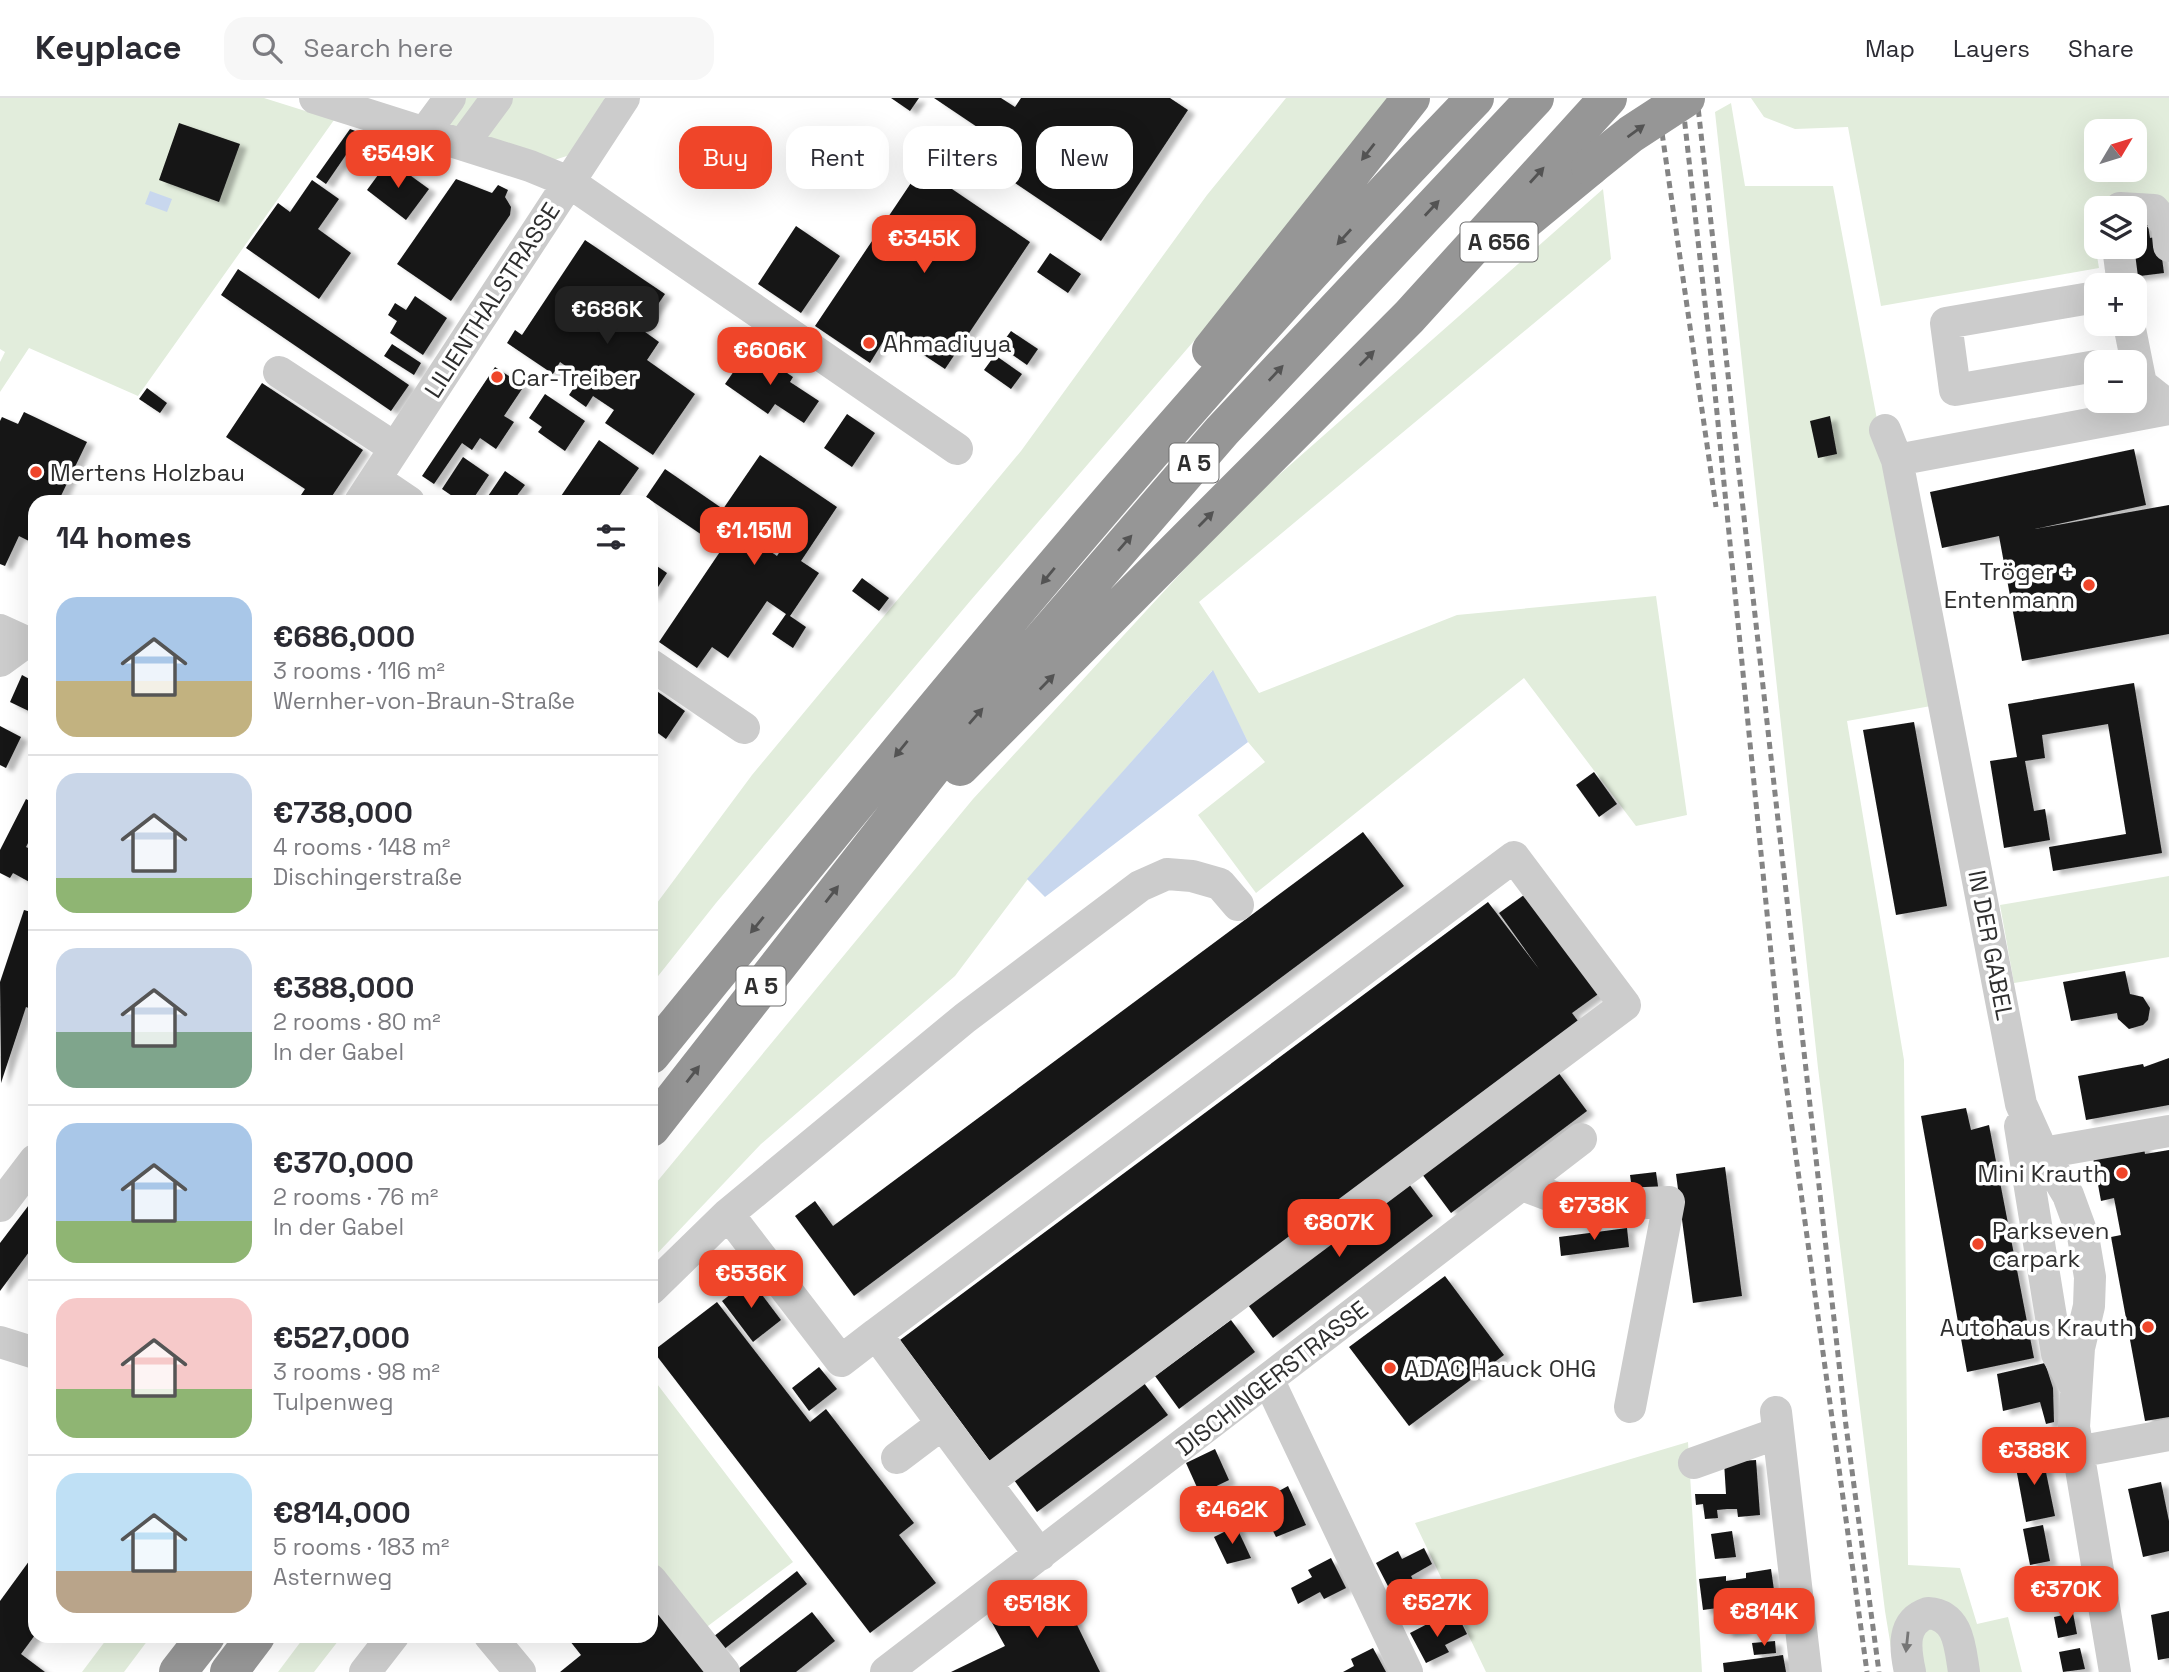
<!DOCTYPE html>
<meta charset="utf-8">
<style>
body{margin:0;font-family:"Space Grotesk",sans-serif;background:#f7f7f7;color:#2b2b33;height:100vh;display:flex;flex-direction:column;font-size:26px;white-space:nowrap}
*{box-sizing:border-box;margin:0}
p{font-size:23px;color:#7c7c81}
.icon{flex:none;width:38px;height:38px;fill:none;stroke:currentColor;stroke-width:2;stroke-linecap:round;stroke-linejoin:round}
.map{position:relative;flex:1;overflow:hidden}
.sheet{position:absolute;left:28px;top:397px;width:630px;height:1148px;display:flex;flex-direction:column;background:#fff;border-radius:21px;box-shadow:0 7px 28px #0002}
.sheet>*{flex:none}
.hud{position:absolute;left:679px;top:28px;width:665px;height:63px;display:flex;gap:14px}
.needle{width:46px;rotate:52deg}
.buttons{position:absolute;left:2084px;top:21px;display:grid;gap:14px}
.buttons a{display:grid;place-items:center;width:63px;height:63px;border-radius:14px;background:#fff;box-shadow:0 7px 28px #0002;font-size:35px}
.price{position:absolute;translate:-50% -60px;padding:0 16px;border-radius:14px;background:#ef4529;color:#fff;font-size:23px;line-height:46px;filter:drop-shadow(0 2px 4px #0008)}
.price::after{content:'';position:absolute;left:50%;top:42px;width:21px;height:16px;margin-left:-10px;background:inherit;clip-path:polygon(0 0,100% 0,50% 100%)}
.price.current{background:#222;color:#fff}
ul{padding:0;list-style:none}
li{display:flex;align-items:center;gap:21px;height:175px;padding:0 28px}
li+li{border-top:2px solid #e1e1e2}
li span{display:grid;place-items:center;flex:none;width:196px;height:140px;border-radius:21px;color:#555}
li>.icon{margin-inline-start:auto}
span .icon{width:84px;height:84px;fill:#fffc;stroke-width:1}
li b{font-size:30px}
h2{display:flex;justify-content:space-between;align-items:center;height:84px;padding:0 28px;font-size:30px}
.pill{padding:0 24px;border-radius:21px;background:#fff;box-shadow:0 7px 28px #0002;font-size:24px;line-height:63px}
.pill.current{background:#ef4529;color:#fff}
header{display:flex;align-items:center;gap:42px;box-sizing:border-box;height:98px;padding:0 35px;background:#fff;border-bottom:2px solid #e1e1e2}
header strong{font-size:33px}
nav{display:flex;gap:38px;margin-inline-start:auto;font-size:24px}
.search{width:490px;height:63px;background:#f7f7f7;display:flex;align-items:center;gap:18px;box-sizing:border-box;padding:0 24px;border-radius:21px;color:#7c7c81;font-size:26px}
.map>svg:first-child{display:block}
.green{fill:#e2eddc;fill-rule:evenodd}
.water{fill:#c8d7ee}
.building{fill:#161616;filter:url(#shadow)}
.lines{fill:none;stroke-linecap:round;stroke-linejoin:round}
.minor{stroke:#ccc;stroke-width:32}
.highway{stroke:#969696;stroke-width:38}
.rail{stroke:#848484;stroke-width:5;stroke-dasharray:7 5;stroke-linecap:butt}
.highway-bridge{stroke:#969696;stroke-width:38}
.oneway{fill:#535353}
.oneway2{fill:#767676}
.poi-dot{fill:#ef4529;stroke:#fff;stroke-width:2.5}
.labels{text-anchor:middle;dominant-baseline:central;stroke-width:7;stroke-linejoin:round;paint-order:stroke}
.shield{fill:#fff;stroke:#6d6d6d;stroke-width:2}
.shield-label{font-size:23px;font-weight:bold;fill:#2f2f2f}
.street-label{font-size:24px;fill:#2f2f2f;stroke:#fff}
.poi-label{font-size:24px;fill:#2f2f2f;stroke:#fff;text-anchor:start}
</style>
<header>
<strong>Keyplace</strong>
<div class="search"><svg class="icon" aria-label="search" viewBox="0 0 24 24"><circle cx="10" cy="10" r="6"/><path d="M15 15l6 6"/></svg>Search here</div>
<nav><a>Map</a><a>Layers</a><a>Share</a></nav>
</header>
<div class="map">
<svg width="2169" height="1574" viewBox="0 0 2169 1574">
<defs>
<filter id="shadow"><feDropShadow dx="7" dy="4" stdDeviation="2" flood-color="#0004"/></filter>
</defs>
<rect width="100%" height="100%" fill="#fff"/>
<path class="green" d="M0,0H264L334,22L138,298L29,250L0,294V264L5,254L0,251Z
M455,0H604L608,3L570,57L551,63L435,27Z
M1286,0H1388L1261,165L971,502L716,805L651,887V813L752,677L1021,353L1207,97Z
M1751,0H2169V112L2130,98L2088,104L2099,170L1881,208L1848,29L1795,31L1764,19ZM2096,33H2135V72H2096Z
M1731,5L1745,88H1833L1931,608L1847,623L1904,962L1908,1467L1960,1470L1977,1526L2008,1519L2022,1574H1895L1885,1513L1818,970L1715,14Z
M1603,91L1611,161L1199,504L1259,595L1457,517L1656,498L1687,717L1636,728L1524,580L1256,795L1198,717L1265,664L1248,644L1212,573L1028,781L955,878L761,1046L651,1162V1091L973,701L1238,413Z
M2169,778V859L2014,885L2000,807Z
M651,1278L793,1464L700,1534L651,1469Z
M1688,1344L1702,1574H1486L1415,1425Z
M109,1538H151L124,1574H82Z
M305,1538H342L314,1574H278Z"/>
<path class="water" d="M150,93L172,101L167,114L145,106Z
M1213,572L1248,644L1045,799L1027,781Z"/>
<path class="building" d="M891,0H919L910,13Z
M934,0H1001L1015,9L1021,0H1170L1188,12L1101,143L978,60L992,39Z
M179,25L240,46L219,104L159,82Z
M350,31L361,35L326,86L316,79Z
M393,46L418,53L406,70L385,56Z
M389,62L429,91L406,122L367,92Z
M921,70L1030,144L945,271L889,234L870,265L815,228Z
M456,81L492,95L498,87L508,92L505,99L511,109L510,117L451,203L397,166Z
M312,82L339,101L318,131L351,155L319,201L246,150L278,105L290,114Z
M2147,121L2150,140L2159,138L2164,175L2132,179L2128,149H2135V123Z
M796,128L840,158L801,215L758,186Z
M585,142L665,196L641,231L659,244L647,262L695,296L653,357L605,325L614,312L593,298L586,309L569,297L581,279L560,264L553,276L507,245L515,232L522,237Z
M1050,155L1081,176L1068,195L1037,174Z
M238,171L409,287L391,313L221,197Z
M415,198L447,220L423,257L390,235L397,223L388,217L395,205L406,212Z
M1011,233L1038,251L1027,267L1000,248Z
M392,246L421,265L414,277L384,258Z
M750,250L793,279L790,284L819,303L804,325L775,306L768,316L725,286Z
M995,257L1022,276L1011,291L984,272Z
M495,269L524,288L504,318L514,324L496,351L480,340L472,352L462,345L434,386L422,378Z
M262,285L363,352L328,404H311L301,397L305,391L226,339Z
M147,290L167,305L160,315L139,301Z
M545,296L585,323L565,353L538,334L542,329L529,320Z
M24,314L87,344L58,404H35V446L19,438L5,468L0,466V323L2,319L18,326Z
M847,316L875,335L852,369L824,350Z
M1830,318L1837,356L1818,360L1810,323Z
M599,342L639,370L615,404H557Z
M2134,351L2146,407L2035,431L2169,407V536L2022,563L1999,438L1942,450L1930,394Z
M760,357L837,409L801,463L819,475L790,518L806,529L793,550L772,536L786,516L767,503L728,560L712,549L697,570L659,544L736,430L777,458L782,450L723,411Z
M463,359L489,377L471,404H461L442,391Z
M665,371L723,411L705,439L646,399Z
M505,373L525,387L512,404H484Z
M651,464L667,475L651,500Z
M862,480L889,500L879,513L852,493Z
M22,577L35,584V616L10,604Z
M2134,585L2162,755L2053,773L2049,749L2126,736L2108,626L2042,637L2045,660L2025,663L2034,713L2045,711L2050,742L2004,750L1990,663L2017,659L2008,606Z
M651,589L685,613L666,641L651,630Z
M1914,624L1947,808L1896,817L1863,632Z
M0,628L21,639L6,670L0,667Z
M1594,674L1617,706L1599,719L1576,687Z
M26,701L35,706V731L26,749L35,753V787L13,775L10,780L0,775V752Z
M1363,734L1404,788L854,1198L795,1118L815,1103L833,1128Z
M1528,794L1601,894L1572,915L1581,927L992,1366L900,1242L1488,804L1539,871L1499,815Z
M24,812L35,815V899L31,911L26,909L1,985L0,884Z
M2125,873L2130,896L2143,899L2150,910L2148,922L2143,927L2129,931L2118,921L2117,915L2071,923L2063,884Z
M2169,960V1007L2086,1022L2078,978L2143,966L2144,969Z
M1555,970L1587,1013L1451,1115L1419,1072Z
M1966,1010L1971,1032L1989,1027L2034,1260L1967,1274L1921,1018Z
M2143,1045L2145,1056L2169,1052V1319L2145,1323L2111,1139L2121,1137L2114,1100L2101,1103L2092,1054Z
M1725,1069L1742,1198L1693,1205L1676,1076Z
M1656,1074L1659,1095L1633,1099L1630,1077Z
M1406,1082L1433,1118L1273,1240L1245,1203Z
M35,1099V1146L0,1193V1145Z
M1627,1130L1629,1149L1561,1158L1559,1139Z
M1445,1178L1504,1257L1409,1328L1349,1249Z
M750,1181L781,1222L753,1244L722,1203Z
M717,1204L810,1324L826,1311L914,1425L899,1437L936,1485L870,1535L653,1253Z
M1231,1222L1255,1254L1179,1311L1155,1278Z
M2045,1265L2053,1290L2054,1324L2046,1326L2040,1304L2003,1313L1997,1276Z
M819,1269L837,1291L809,1313L792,1290Z
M1144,1285L1168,1317L1037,1414L1014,1382Z
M1215,1351L1229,1382L1200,1396L1186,1365Z
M2042,1355L2055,1418L2026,1424L2014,1359Z
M1756,1362L1760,1417L1738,1419L1737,1411H1727L1717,1412L1718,1420L1705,1421L1703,1406L1696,1407L1695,1396H1726L1724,1364Z
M2161,1384L2169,1423V1453L2143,1459L2128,1391Z
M1288,1388L1306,1427L1276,1439L1264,1415L1272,1411L1266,1400Z
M2043,1427L2050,1463L2030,1467L2023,1431Z
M1236,1428L1251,1460L1227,1466L1214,1439Z
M1732,1433L1736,1459L1715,1461L1711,1436Z
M1424,1450L1432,1466L1411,1478L1414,1484L1392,1496L1376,1465L1398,1453L1402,1461Z
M35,1455V1537L21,1556L45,1574H0V1503Z
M1331,1460L1346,1490L1324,1501L1320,1494L1298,1506L1291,1490L1312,1479L1308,1472Z
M1771,1471L1778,1520L1752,1524L1748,1496L1738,1497L1739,1507L1703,1512L1699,1481L1726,1478V1483L1746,1480V1475Z
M797,1473L807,1486L723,1552L713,1539Z
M1058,1488L1100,1574H951L1005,1548L990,1521Z
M1421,1491L1426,1502L1404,1512L1399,1502Z
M651,1493L714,1574H560L581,1557L566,1538H651Z
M1419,1507L1423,1515L1409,1522L1405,1514Z
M2169,1513V1560L2158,1562L2151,1517Z
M812,1514L835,1543L796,1574H740L738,1571Z
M2073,1515L2077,1536L2058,1540L2054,1519Z
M1459,1520L1467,1536L1445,1547L1449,1554L1426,1565L1410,1535L1433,1523L1437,1531Z
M1743,1523L1744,1533L1726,1535L1724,1525Z
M1775,1543L1776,1555L1754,1557L1752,1545Z
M1373,1550L1386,1574H1343L1354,1568L1351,1561Z
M2080,1550L2085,1571L2063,1574L2059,1554Z
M1783,1557L1786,1574H1724L1723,1565Z"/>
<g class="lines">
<path class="minor" d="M315,0L530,68L569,84L957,351
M425,34L450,0
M463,46L497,0
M2120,110L2154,112L2167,127L2169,148
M2118,149L2123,187
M2096,199L1946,225L1955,292L2096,268
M2129,226L2141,286L2169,308
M279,274L395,350
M1885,332L1897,362L2021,1006L2043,1055L2068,1097L2083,1138L2090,1179L2089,1208L2079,1250L2074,1329L2115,1574
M1897,362L2169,311
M375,381L409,404
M360,404L624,0
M0,532L35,548
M0,563L26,544
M651,567L744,630
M2020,1028L2057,1256L2075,1288
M2043,1055L2169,1033
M1522,1087L1578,1108L1669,1104L1630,1309
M0,1108L35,1062
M651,1191L728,1116
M876,1236L841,1263L728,1116L965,920L1140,788L1167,776L1192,778L1220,786L1238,807
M0,1244L35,1255
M1269,1283L1407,1574
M1776,1314L1806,1574
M2077,1354L2169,1337
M897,1360L942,1326
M1694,1365L1778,1335
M986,1385L876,1236L1514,759L1625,907L986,1385L1040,1457
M651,1482L724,1574
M490,1538L520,1574
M365,1574L393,1538
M886,1574L1581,1041
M1910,1574C1905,1551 1901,1524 1928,1515C1959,1517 1960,1549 1964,1574"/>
<path class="highway" d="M1510,135L1590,69
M1211,252L1411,0
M960,669L1409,219L1608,0
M651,957C917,631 1182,302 1475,0
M651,1030L950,648L1222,333L1535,0
M178,1574L206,1538
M229,1574L256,1538"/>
<path class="rail" d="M1657,0L1716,409
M1682,0L1714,285L1779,935L1867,1574
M1697,0L1846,1328L1879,1574"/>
<path class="highway-bridge" d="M1590,69L1631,36L1686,0"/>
</g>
<defs><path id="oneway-solid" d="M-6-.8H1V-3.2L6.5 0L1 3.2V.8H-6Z" transform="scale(1.75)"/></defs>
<g class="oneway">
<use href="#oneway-solid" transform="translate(1636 33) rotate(-36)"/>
<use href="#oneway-solid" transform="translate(1368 54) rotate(128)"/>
<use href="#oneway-solid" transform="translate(1537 77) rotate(-48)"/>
<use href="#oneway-solid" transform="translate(1432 110) rotate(-47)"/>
<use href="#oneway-solid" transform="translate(1344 139) rotate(132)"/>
<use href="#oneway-solid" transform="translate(1367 260) rotate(-45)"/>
<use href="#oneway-solid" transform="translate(1276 275) rotate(-47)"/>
<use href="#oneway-solid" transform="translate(1206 421) rotate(-45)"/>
<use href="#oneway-solid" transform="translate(1125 445) rotate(-49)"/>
<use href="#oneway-solid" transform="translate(1048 478) rotate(130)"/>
<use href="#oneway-solid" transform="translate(1047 584) rotate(-46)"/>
<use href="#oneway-solid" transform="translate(976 618) rotate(-49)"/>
<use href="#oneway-solid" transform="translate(901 651) rotate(129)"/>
<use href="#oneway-solid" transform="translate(832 796) rotate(-52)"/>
<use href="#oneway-solid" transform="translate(757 827) rotate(129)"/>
<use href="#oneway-solid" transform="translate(693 976) rotate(-52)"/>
</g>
<use class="oneway2" href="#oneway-solid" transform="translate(1907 1544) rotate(96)"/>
<g class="poi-dot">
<circle cx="869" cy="245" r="7"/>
<circle cx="497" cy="279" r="7"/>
<circle cx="36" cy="374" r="7"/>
<circle cx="2089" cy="487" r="7"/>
<circle cx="2122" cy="1075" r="7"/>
<circle cx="1978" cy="1146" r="7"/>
<circle cx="2148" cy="1229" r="7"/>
<circle cx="1390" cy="1270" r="7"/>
</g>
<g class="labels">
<g class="shield">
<rect x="1460.5" y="124.5" width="77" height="39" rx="5"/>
<rect x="1169.5" y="345.5" width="49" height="39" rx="5"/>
<rect x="736.5" y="868.5" width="49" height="39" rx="5"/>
</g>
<g class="shield-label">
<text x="1499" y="144">A 656</text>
<text x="1194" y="365">A 5</text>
<text x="761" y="888">A 5</text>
</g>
<g class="street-label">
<text transform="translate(492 202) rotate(-57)">LILIENTHALSTRASSE</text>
<text transform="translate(1991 847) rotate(79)">IN DER GABEL</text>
<text transform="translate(1272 1280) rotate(-38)">DISCHINGERSTRASSE</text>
</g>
<g class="poi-label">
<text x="883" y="245">Ahmadiyya</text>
<text x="511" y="279">Car-Treiber</text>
<text x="50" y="374">Mertens Holzbau</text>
<text x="2075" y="473" text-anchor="end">Tröger +<tspan x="2075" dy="28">Entenmann</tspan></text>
<text x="2108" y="1075" text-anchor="end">Mini Krauth</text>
<text x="1992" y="1132">Parkseven<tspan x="1992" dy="28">carpark</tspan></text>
<text x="2134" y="1229" text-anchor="end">Autohaus Krauth</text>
<text x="1404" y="1270">ADAC Hauck OHG</text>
</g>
</g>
</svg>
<div class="buttons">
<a><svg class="needle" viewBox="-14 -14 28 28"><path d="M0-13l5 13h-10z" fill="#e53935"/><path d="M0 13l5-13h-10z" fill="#7c7c81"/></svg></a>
<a><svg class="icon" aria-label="layers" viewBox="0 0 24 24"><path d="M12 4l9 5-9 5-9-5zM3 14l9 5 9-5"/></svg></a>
<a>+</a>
<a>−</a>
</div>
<b class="price" style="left:398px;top:92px">€549K</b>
<b class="price" style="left:924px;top:177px">€345K</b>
<b class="price current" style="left:607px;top:248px">€686K</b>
<b class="price" style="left:770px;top:289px">€606K</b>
<b class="price" style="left:754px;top:469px">€1.15M</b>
<b class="price" style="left:1594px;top:1144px">€738K</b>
<b class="price" style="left:1339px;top:1161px">€807K</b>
<b class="price" style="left:751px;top:1212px">€536K</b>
<b class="price" style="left:2034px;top:1389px">€388K</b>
<b class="price" style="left:1232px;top:1448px">€462K</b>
<b class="price" style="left:2066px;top:1528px">€370K</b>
<b class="price" style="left:1437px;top:1541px">€527K</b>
<b class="price" style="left:1037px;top:1542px">€518K</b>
<b class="price" style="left:1764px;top:1550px">€814K</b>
<div class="hud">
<a class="pill current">Buy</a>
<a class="pill">Rent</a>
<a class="pill">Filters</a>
<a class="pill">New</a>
</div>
<section class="sheet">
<h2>14 homes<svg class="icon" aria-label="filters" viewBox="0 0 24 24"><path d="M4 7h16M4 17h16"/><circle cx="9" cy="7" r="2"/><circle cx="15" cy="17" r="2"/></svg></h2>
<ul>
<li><span style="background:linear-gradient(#a9c7e8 60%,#c2b280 0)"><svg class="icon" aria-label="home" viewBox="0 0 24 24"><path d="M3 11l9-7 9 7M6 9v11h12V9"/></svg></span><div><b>€686,000</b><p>3 rooms · 116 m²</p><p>Wernher-von-Braun-Straße</p></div></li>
<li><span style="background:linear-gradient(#c9d6e8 75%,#8fb573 0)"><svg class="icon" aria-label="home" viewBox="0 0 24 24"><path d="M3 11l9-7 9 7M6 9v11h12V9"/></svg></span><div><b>€738,000</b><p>4 rooms · 148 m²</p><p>Dischingerstraße</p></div></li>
<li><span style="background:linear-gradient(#c9d6e8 60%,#7fa58c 0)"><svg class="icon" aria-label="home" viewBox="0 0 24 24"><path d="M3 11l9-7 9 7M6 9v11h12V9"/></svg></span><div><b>€388,000</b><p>2 rooms · 80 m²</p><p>In der Gabel</p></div></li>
<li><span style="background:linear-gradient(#a9c7e8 70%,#8fb573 0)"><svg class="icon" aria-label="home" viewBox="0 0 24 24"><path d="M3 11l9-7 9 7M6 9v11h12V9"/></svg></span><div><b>€370,000</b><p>2 rooms · 76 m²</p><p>In der Gabel</p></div></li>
<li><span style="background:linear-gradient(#f6c9c9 65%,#8fb573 0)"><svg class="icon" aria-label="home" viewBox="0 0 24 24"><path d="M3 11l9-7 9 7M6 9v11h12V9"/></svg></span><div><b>€527,000</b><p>3 rooms · 98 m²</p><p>Tulpenweg</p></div></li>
<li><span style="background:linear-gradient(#bfe0f5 70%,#b9a48a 0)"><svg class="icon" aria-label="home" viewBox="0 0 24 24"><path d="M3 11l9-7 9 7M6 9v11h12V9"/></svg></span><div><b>€814,000</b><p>5 rooms · 183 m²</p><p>Asternweg</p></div></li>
</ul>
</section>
</div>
